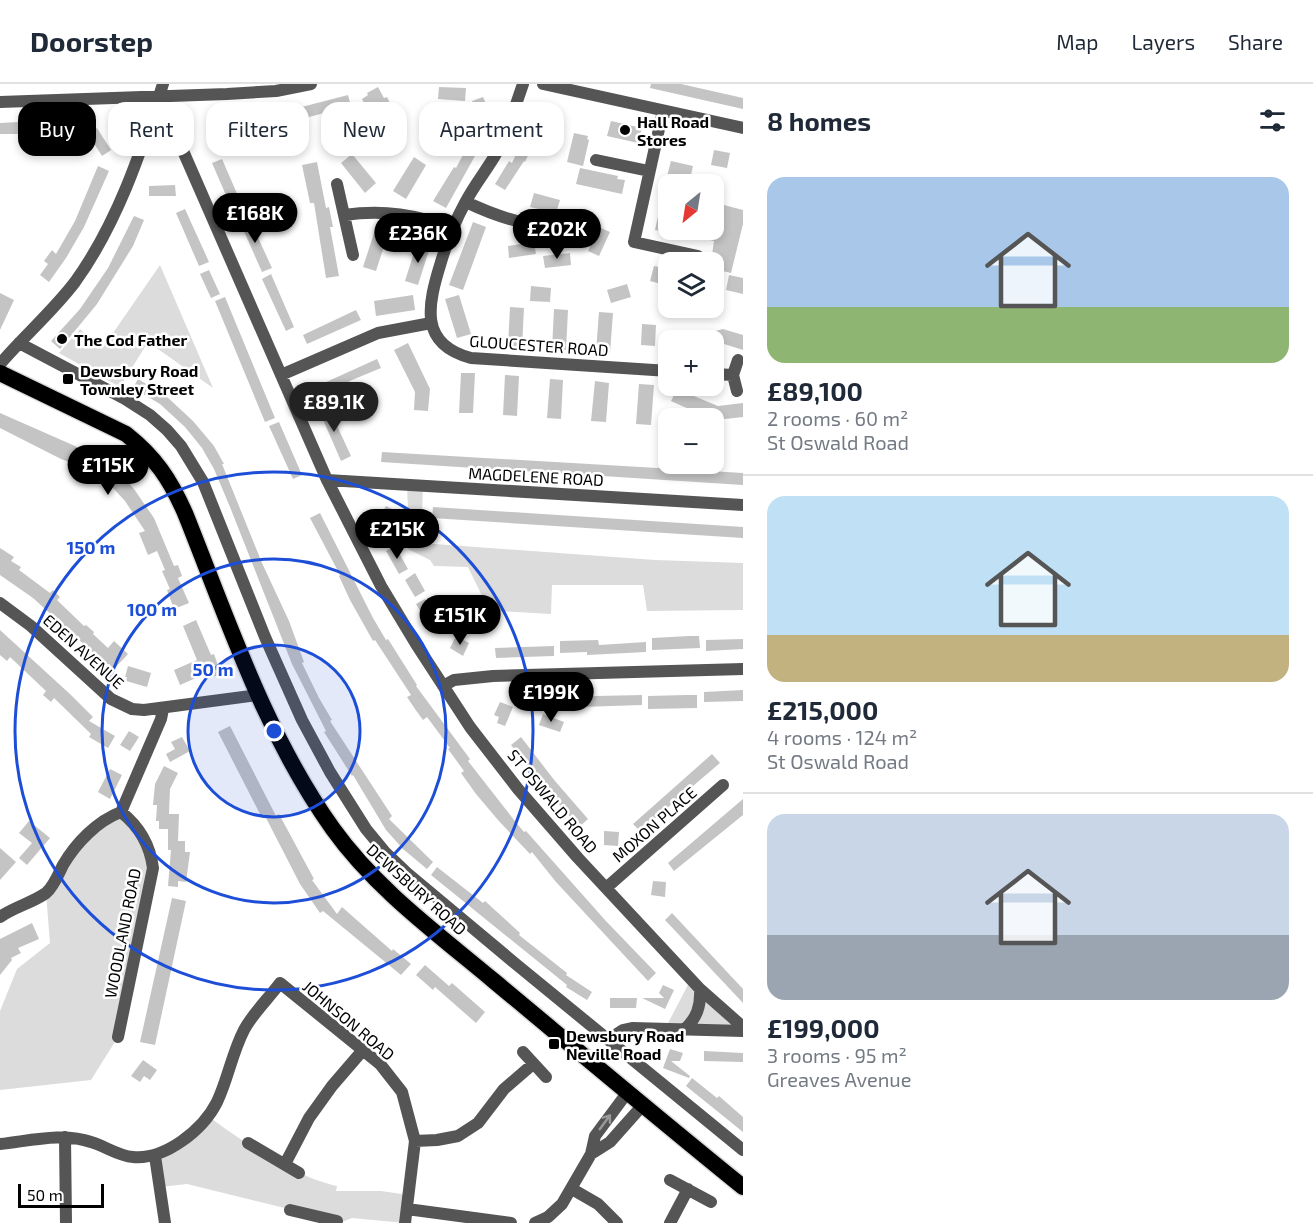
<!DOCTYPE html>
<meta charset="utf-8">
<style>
body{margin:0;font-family:"Exo 2",sans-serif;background:#f2f2f3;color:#1f2937;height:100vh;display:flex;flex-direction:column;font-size:22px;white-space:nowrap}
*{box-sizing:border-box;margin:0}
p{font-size:20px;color:#747a83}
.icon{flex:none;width:33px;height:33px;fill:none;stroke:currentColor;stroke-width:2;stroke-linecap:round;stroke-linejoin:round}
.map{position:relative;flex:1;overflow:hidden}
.side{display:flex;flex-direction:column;background:#fff;width:570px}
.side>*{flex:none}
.top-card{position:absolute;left:18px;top:18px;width:570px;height:54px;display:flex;gap:12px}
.needle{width:39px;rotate:210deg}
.fabs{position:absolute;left:658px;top:90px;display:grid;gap:12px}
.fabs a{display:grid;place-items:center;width:66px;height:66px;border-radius:12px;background:#fff;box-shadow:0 3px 9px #0003;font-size:30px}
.scale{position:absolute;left:18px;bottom:15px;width:86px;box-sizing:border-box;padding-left:6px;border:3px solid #000;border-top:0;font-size:16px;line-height:21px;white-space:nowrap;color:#000;-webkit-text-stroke:4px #fff;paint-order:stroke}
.price{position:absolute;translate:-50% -51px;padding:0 14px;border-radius:21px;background:#000;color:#fff;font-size:20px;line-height:39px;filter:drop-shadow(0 2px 3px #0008)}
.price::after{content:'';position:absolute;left:50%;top:36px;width:18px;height:14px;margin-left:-9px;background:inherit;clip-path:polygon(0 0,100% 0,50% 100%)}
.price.current{background:#222;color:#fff}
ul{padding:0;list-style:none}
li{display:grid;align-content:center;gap:12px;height:318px;padding:0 24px}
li+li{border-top:2px solid #e0e1e3}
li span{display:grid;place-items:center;height:186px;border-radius:18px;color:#555}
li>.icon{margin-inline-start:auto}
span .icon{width:108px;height:108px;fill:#fffc;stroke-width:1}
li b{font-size:26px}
h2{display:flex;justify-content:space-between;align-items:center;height:72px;padding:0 24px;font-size:26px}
.pill{padding:0 21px;border-radius:18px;background:#fff;box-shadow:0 3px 9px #0003;font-size:21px;line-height:54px}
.pill.current{background:#000;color:#fff}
header{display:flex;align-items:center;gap:36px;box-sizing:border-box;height:84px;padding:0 30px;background:#fff;border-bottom:2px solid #e0e1e3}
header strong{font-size:28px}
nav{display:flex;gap:33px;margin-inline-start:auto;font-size:21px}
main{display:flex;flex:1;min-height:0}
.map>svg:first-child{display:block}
.green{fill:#dcdcdc}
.building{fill:#c4c4c4}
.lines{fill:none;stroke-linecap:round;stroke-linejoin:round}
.trunk-casing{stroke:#dbdbdb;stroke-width:19}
.minor{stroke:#555;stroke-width:12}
.trunk{stroke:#000;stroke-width:16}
.oneway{stroke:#999}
.ring{fill:none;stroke:#1d4ed8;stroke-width:3}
.poi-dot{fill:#000;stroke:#fff;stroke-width:2}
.labels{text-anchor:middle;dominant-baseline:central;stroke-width:5;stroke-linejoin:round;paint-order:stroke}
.poi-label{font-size:16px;font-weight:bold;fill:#000;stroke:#fff;text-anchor:start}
.street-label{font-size:16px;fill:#000;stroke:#fff}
.centre{fill:#1d4ed8;stroke:#fff;stroke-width:3}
.ring-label{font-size:18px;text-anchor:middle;font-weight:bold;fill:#1d4ed8;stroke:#fff;stroke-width:5;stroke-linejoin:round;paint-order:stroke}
</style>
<header>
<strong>Doorstep</strong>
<nav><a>Map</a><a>Layers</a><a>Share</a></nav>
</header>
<main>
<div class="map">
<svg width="743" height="1139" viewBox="0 0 743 1139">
<rect width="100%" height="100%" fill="#fff"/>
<path class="green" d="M160,181L213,304L148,258L120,303L59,269L80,245L102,265Z
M407,402H423L421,459L655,476L743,479V526L647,527L643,501H552L551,530L498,527L486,520L468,483L434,482L430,476L408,465V452L397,445L408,426Z
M121,728L151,771L118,953L91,996L0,1006V927L17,885L50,859L46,809L69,772Z
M691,895L743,943L665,945Z
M208,1032C241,1057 297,1094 337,1102L336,1107H381L409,1111L405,1139L352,1134L342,1138L187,1100L160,1103L155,1072Z"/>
<path class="building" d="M651,0H681L743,14V25L650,4Z
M378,3L384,14L387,13L395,29L383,36L384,39L376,43L362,15L368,11L367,9Z
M439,3L466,4L465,17L438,15Z
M348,11L351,22L286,39L259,42L258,30L291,28L290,26Z
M483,13L494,37L483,42L472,17Z
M533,18L544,21L536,54L525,78L524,77L505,106L495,100L509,77L512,79L528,44L526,43Z
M226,33L235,39L218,66L209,61Z
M54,36H81V47L48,48V50H0V39Z
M611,37L642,44L638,59L607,52Z
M97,44L111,66L102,72L88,50Z
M574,49L588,52L587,55L589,56L583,82L567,78Z
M474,50L485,54L446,124L433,117L454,83L456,84Z
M714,66L730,69L727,84L711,81Z
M352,70L376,99L365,109L341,79Z
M414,73L426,81L406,115L393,107Z
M222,75L245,128L235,132L212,79Z
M671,77L693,82L689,100H665Z
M317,78L326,124L329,123L333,143H330L339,192L326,194L314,119H310L302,81Z
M98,82L109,87L84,143L66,174L49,198L40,191L48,180L44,177L52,166L56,170L75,137Z
M580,84L618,92L617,95L625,96L622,110L576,100Z
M175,101L176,112H149V102Z
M665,101H669V149L655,146Z
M534,109L560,116L556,129L530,123Z
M724,121L743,126V140L731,189L714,185V178H711L714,157L681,149V146H714V130L721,132Z
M185,125L209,178L199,182L176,129Z
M134,132L144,136L133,162L97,220L60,265L51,257L80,225L108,184Z
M248,132L272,184L262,188L239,136Z
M473,138L486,143L463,206L449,201Z
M599,143L610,148L599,172L588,167Z
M375,146L388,150L376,187L363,183Z
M534,158L536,170L509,174L508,162Z
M417,159L430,163L418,201L405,197Z
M570,169L571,181L545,184L543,172Z
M654,182L669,185V202L650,197Z
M209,186L220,210L211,214L200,190Z
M271,190L294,243L286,247L262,195Z
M729,191L743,194V210L726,206Z
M627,200L631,213L611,219L607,206Z
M531,202L551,204L550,218L530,217Z
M0,209L14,216L0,246Z
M413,211L415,226L376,232L374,217Z
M459,211L471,250L457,254L445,215Z
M225,213L275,334L265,338L215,217Z
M510,223L524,224L522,263L508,262Z
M554,225L568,226L566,266L552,265Z
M356,226L361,236L307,260L303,251Z
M599,228L613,229L610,269L596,268Z
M642,240L656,241L655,262L641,261Z
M723,245L743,251V266L724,260L714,263V256H693L692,253Z
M408,259L430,305L428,327L414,326L415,308L394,266Z
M377,275L381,284L352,296L329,308L324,299Z
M461,289H475L473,329H459Z
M505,291L519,292L517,332L503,331Z
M138,295L166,312L193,337L214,362L224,380H222L262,479L289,537L304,578L302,579L319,614L332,636L330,637L392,732L389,735L433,778L427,785L403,765L386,746L353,691L352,692L324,648L326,647L292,580L230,423L214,385L202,364L185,343L160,320L133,304Z
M550,295L563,296L561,335L547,334Z
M595,297L609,299L606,338L591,337Z
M639,300L654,301L651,341L636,340Z
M677,305L718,322L743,319V333L716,336L682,322L671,317Z
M327,320L351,372L341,377L318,324Z
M0,329L75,362L99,376L101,374L114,382L134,405L154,434L174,482L178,481L182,492L178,494L189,519L174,525L167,506L170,505L162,487L165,486L157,467L148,471L139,449L145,447L125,417L114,405L100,392L76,377L75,380L61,375L0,344Z
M279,338L302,391L293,395L269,342Z
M382,368L743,389V401L381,378Z
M386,422L400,429L384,451L377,446L380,441L376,438Z
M433,423L743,443V454L432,434Z
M320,429L373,534L386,556L388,555L417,601L416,602L470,675L468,677L514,736L524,748L526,747L605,836L656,889L648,897L556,798L532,768L530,770L498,736L476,710L461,689L464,687L448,665L450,664L427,633L423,636L415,625L407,613L411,611L375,556L373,557L350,516L339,492L340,491L310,434Z
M395,462L408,485L399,490L386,467Z
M0,464L14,473L11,477L21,483L19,486L50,509L53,506L60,513L57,516L84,542L86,541L94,548L93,550L108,564L114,557L128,570L114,585H111L33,514L0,491Z
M415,489L425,507L415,513L405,496Z
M425,515L439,538L430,543L416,520Z
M196,536L211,571L214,570L221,590L207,595L205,590L180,601L174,586L197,576L183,542Z
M0,546L71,611L93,633L89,637L115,652L108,664L89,653L91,650L54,614L51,618L43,611L46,607L10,573L7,577L0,571Z
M456,552L469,559L463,572L450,564Z
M689,552H699L700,564L652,566V554Z
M743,555V565L706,567V556Z
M598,556L599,561L646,558V568L587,571V568L560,569V557Z
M554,562V572L496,574L495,564Z
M128,582L151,589L147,603L126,597L127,593H125Z
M743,606V617L704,618V608Z
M642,611V621L550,624V613Z
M686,611H697V624L648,625V612Z
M500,618L513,623L505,642L497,639L499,633L494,631Z
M543,630L564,638L560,648L539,641Z
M230,642L276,732L279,730L314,795L312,796L337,830L342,823L392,867L393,865L411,880L401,891L323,827L320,829L300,800L264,730L261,732L218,648Z
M129,647L139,653L130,667L120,661Z
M182,653L190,667L170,678L166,670L175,665L171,658Z
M521,653L555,697L588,735L579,743L541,700L511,661Z
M712,670L720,679L640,747L633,740Z
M164,682L178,689L170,705L169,730H179L178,757H185V768H190L186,798L178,797V803L168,802L171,766H168V745H159V737H156L157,721H153L155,700Z
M110,685L122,691L110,715L98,708Z
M743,715V731L674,787L668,779Z
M29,737L50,754L27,781L19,774L32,759L19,749Z
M604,747L619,748L618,762L604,761Z
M0,764L16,778L0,796Z
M437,783L483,819L485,817L520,849L519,851L567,889L566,891L592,908L587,916L566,903L567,901L431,791Z
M653,797L666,798L665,813L651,811Z
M172,814L186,817L155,961L140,958Z
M672,829L743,905V919L665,836Z
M32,839L39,855L18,864L21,869L11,874L12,876L0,891V855Z
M425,881L449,902L452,899L485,928L476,939L435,903L433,906L416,891Z
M663,901L674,906L665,925L642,914H664L659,909Z
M610,914H637L636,924H610Z
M670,965L683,969L680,977H671L690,992L689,994L663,984Z
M704,967L743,969V978L704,977Z
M143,976L157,986L150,996L144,992L140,998L131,992Z
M692,994L717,1014L719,1012L743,1033V1048L686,1002Z"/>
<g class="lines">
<defs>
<path id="trunk" d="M0,289L126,350C155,373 170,395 185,429C228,536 265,650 333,745C376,805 438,850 494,897C577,966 659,1035 743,1103"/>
</defs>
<use href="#trunk" class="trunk-casing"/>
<path class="minor" d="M523,0C515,23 508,46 497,68C487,86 474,101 465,119C455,137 447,158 441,178C428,220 418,260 471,274L669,287
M543,0L743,44
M159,12L327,396L381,502L416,560L470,643L518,705L578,774L700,905L743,943
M0,18L227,10L276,7L311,0
M663,27L634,158L698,172
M596,76L649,87
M337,100L353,171
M466,118C510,139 537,143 586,146
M344,131C385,125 415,131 454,144
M19,259L125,315L150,331L167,346L181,362L203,398L265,553L302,636L330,688L366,745L385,768L407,789L517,881L743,1066
M0,280C24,252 53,227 75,198C117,140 141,68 163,0
M714,290L733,291
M281,291L378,249L431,239
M737,307L733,291L738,276
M327,396L743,421
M0,519L31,542L111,615L132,625L144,626L258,611
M443,602L454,596L493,592L743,585
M606,804L723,701
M0,833C14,823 32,819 46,809C54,802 58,791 63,781C76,759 97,737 121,728
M684,946C697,934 701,922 700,905
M118,953L153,784C150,761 140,743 121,728L161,635L163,625
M609,955L623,946L632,944L743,947
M523,968L546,993
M65,1053L66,1139
M415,1057L437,1056L458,1052L478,1039L504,1005L533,980
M248,1059L299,1089
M0,1060C29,1057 63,1048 91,1058C105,1062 118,1072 133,1073C165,1076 203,1046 217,1018C228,995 232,969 244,946C253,929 269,914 280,899L380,980L402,1008L415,1057L405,1139
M591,1070L610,1058L642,1022
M155,1072L165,1139
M285,1080L309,1034L332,1002L363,966
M670,1096L711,1118
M572,1105L598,1120L617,1139
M407,1125L511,1139
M290,1126L337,1137
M535,1139L548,1133L562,1120L591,1070L595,1052L627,1009
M670,1139L688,1105"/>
<use href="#trunk" class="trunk"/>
</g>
<defs><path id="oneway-shaft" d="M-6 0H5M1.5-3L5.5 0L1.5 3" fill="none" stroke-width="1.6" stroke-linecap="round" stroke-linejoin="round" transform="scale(1.5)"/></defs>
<use class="oneway" href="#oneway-shaft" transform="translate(605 1038) rotate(-54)"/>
<circle cx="274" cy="647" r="86" fill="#1d4ed8" fill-opacity=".12"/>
<g class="ring">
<circle cx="274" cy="647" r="86"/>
<circle cx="274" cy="647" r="172"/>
<circle cx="274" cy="647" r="259"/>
</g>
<g class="poi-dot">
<circle cx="625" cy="46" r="6"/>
<circle cx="62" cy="255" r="6"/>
<rect x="62" y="289" width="12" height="12" rx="3"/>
<rect x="548" y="954" width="12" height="12" rx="3"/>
</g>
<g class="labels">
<g class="poi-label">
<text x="637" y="37">Hall Road<tspan x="637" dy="18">Stores</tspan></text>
<text x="74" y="255">The Cod Father</text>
<text x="80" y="286">Dewsbury Road<tspan x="80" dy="18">Townley Street</tspan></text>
<text x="566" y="951">Dewsbury Road<tspan x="566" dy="18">Neville Road</tspan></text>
</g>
<g class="street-label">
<text transform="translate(539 261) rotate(4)">GLOUCESTER ROAD</text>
<text transform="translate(536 392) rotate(3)">MAGDELENE ROAD</text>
<text transform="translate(84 567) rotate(42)">EDEN AVENUE</text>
<text transform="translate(553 717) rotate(50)">ST OSWALD ROAD</text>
<text transform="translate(654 740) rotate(-41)">MOXON PLACE</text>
<text transform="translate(417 805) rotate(42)">DEWSBURY ROAD</text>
<text transform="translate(122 849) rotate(-79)">WOODLAND ROAD</text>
<text transform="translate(349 936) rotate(40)">JOHNSON ROAD</text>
</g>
</g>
<circle cx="274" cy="647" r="9" class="centre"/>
<g class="ring-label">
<text x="91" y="470">150 m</text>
<text x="152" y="532">100 m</text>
<text x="213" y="592">50 m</text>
</g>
</svg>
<div class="fabs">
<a><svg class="needle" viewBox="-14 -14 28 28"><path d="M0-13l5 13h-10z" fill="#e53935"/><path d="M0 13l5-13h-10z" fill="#747a83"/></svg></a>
<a><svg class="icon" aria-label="layers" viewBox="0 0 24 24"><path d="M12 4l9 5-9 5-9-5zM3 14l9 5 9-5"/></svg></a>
<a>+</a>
<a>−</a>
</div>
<div class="scale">50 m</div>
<b class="price" style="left:255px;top:160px">£168K</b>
<b class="price" style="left:557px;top:176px">£202K</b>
<b class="price" style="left:418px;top:180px">£236K</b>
<b class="price current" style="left:334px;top:349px">£89.1K</b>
<b class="price" style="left:108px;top:412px">£115K</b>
<b class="price" style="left:397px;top:476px">£215K</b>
<b class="price" style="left:460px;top:562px">£151K</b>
<b class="price" style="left:551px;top:639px">£199K</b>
<div class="top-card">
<a class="pill current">Buy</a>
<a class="pill">Rent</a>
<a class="pill">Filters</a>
<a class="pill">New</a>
<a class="pill">Apartment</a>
</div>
</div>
<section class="side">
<h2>8 homes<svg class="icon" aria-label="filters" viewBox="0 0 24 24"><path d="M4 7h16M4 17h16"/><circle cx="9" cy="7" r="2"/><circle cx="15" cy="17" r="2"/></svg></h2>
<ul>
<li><span style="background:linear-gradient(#a9c7e8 70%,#8fb573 0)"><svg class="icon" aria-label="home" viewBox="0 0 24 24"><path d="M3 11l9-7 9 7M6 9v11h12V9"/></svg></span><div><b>£89,100</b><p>2 rooms · 60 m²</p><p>St Oswald Road</p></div></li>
<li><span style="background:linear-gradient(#bfe0f5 75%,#c2b280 0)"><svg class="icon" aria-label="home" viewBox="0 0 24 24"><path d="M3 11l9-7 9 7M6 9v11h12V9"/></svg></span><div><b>£215,000</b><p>4 rooms · 124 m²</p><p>St Oswald Road</p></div></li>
<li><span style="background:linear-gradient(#c9d6e8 65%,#9aa5b1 0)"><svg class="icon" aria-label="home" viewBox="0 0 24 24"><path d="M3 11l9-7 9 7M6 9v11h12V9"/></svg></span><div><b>£199,000</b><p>3 rooms · 95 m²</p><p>Greaves Avenue</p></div></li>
</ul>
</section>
</main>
